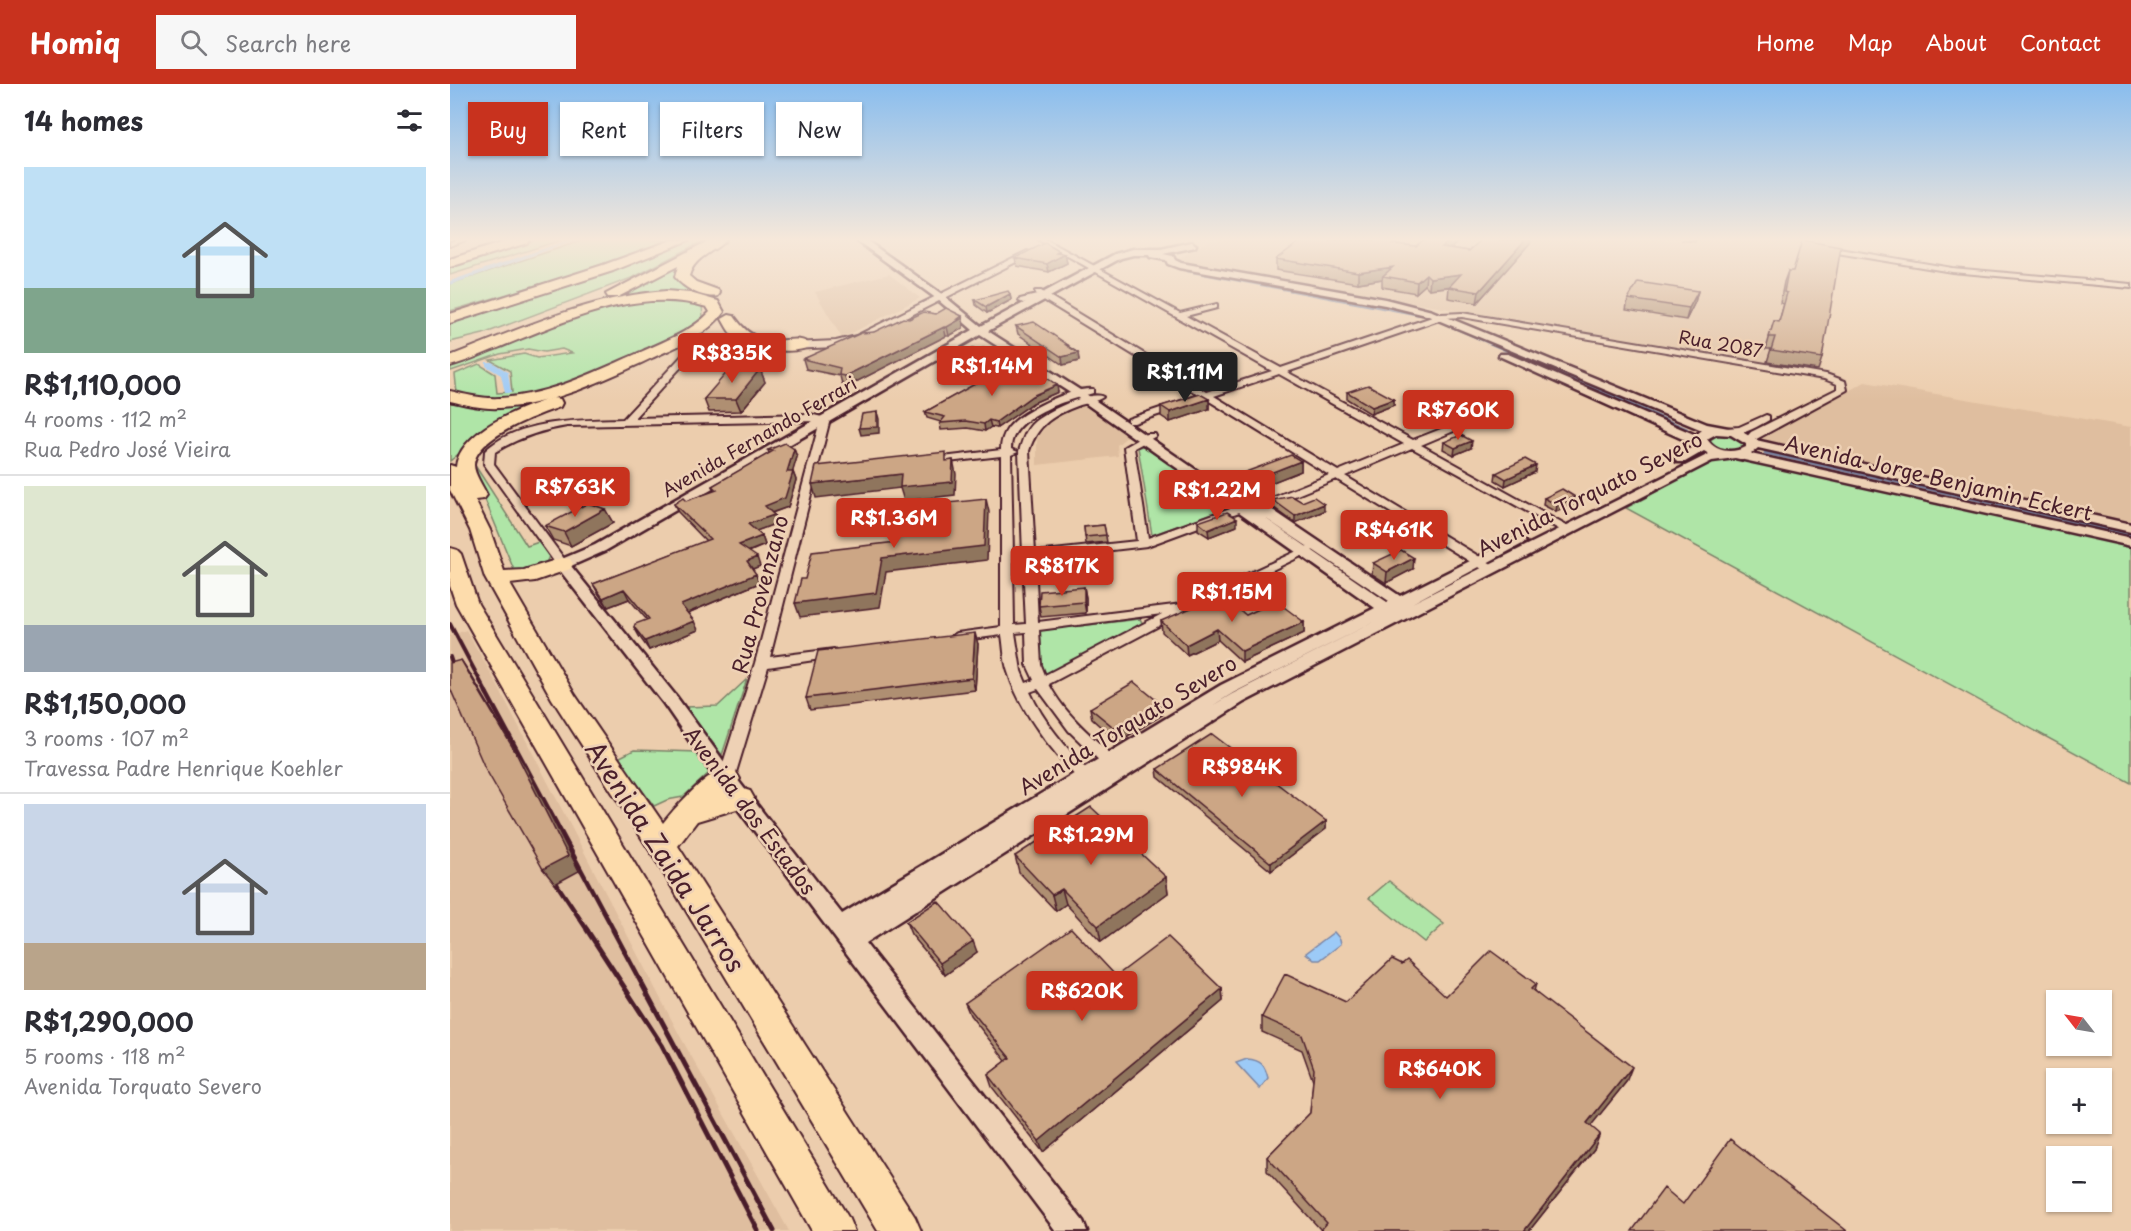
<!DOCTYPE html>
<meta charset="utf-8">
<style>
body{margin:0;font-family:"Playpen Sans",sans-serif;background:#f7f7f7;color:#2b2b33;height:100vh;display:flex;flex-direction:column;font-size:22px;white-space:nowrap}
*{box-sizing:border-box;margin:0}
p{font-size:20px;color:#7c7c81}
.icon{flex:none;width:33px;height:33px;fill:none;stroke:currentColor;stroke-width:2;stroke-linecap:round;stroke-linejoin:round}
.map{position:relative;flex:1;overflow:hidden}
.drawer{display:flex;flex-direction:column;background:#fff;width:450px}
.drawer>*{flex:none}
.top-card{position:absolute;left:18px;top:18px;width:570px;height:54px;display:flex;gap:12px}
.needle{width:39px;rotate:301deg}
.controls{position:absolute;left:1596px;top:906px;display:grid;gap:12px}
.controls a{display:grid;place-items:center;width:66px;height:66px;border-radius:0px;background:#fff;box-shadow:0 2px 4px #0004;font-size:30px}
.price{position:absolute;translate:-50% -51px;padding:0 14px;border-radius:6px;background:#c8321e;color:#fff;font-size:20px;line-height:39px;filter:drop-shadow(0 2px 3px #0008)}
.price::after{content:'';position:absolute;left:50%;top:36px;width:18px;height:14px;margin-left:-9px;background:inherit;clip-path:polygon(0 0,100% 0,50% 100%)}
.price.selected{background:#222;color:#fff}
ul{padding:0;list-style:none}
li{display:grid;align-content:center;gap:12px;height:318px;padding:0 24px}
li+li{border-top:2px solid #e1e1e2}
li span{display:grid;place-items:center;height:186px;border-radius:0px;color:#555}
li>.icon{margin-inline-start:auto}
span .icon{width:108px;height:108px;fill:#fffc;stroke-width:1}
li b{font-size:26px}
h2{display:flex;justify-content:space-between;align-items:center;height:72px;padding:0 24px;font-size:26px}
.pill{padding:0 21px;border-radius:0px;background:#fff;box-shadow:0 2px 4px #0004;font-size:21px;line-height:54px}
.pill.selected{background:#c8321e;color:#fff}
header{display:flex;align-items:center;gap:36px;box-sizing:border-box;height:84px;padding:0 30px;background:#c8321e;color:#fff}
header strong{font-size:28px}
nav{display:flex;gap:33px;margin-inline-start:auto;font-size:21px}
.search{width:420px;height:54px;background:#f7f7f7;display:flex;align-items:center;gap:15px;box-sizing:border-box;padding:0 21px;border-radius:0px;color:#7c7c81;font-size:22px}
main{display:flex;flex:1;min-height:0}
.map>svg:first-child{display:block}
.built{fill:#dfbe9f}
.green{fill:#afe5a7;stroke:#7c8269;stroke-width:1.5}
.water{fill:#9ccaf7;stroke:#7b86a5;stroke-width:1.5}
.lines{fill:none;stroke-linecap:round;stroke-linejoin:round}
.stream-far2{stroke:#7b86a5;stroke-width:2}
.stream-far1{stroke:#7b86a5;stroke-width:3}
.stream{stroke:#7b86a5;stroke-width:4}
.canal{fill:#9ccaf7;fill-rule:evenodd}
.minor-casing{stroke:#4a1f2b;stroke-width:4}
.tertiary-casing{stroke:#4a1f2b;stroke-width:5}
.motorway-casing{stroke:#4a1f2b;stroke-width:4}
.minor{fill:#eed1b5;fill-rule:evenodd}
.tertiary{fill:#eed1b5;fill-rule:evenodd}
.motorway{fill:#fddcac;fill-rule:evenodd}
.rail-far2{stroke:#4a1f2b;stroke-width:4}
.rail-far1{stroke:#4a1f2b;stroke-width:4.5}
.rail{stroke:#4a1f2b;stroke-width:5}
.wall{fill:#af8f72;stroke:#4a1f2b;stroke-width:1.5}
.shaded-wall{fill:#8f745d;stroke:#4a1f2b;stroke-width:1.5}
.building{fill:#cca685;stroke:#4a1f2b;stroke-width:1.5}
.labels{text-anchor:middle;dominant-baseline:central;stroke-width:5;stroke-linejoin:round;paint-order:stroke}
.far-street-label{font-size:18px;fill:#4a1f2b;stroke:#eed1b5}
.street-label{font-size:21px;fill:#4a1f2b;stroke:#eed1b5}
.near-street-label{font-size:26px;fill:#4a1f2b;stroke:#eed1b5}
</style>
<header>
<strong>Homiq</strong>
<div class="search"><svg class="icon" aria-label="search" viewBox="0 0 24 24"><circle cx="10" cy="10" r="6"/><path d="M15 15l6 6"/></svg>Search here</div>
<nav><a>Home</a><a>Map</a><a>About</a><a>Contact</a></nav>
</header>
<main>
<section class="drawer">
<h2>14 homes<svg class="icon" aria-label="filters" viewBox="0 0 24 24"><path d="M4 7h16M4 17h16"/><circle cx="9" cy="7" r="2"/><circle cx="15" cy="17" r="2"/></svg></h2>
<ul>
<li><span style="background:linear-gradient(#bfe0f5 65%,#7fa58c 0)"><svg class="icon" aria-label="home" viewBox="0 0 24 24"><path d="M3 11l9-7 9 7M6 9v11h12V9"/></svg></span><div><b>R$1,110,000</b><p>4 rooms · 112 m²</p><p>Rua Pedro José Vieira</p></div></li>
<li><span style="background:linear-gradient(#dfe7d0 75%,#9aa5b1 0)"><svg class="icon" aria-label="home" viewBox="0 0 24 24"><path d="M3 11l9-7 9 7M6 9v11h12V9"/></svg></span><div><b>R$1,150,000</b><p>3 rooms · 107 m²</p><p>Travessa Padre Henrique Koehler</p></div></li>
<li><span style="background:linear-gradient(#c9d6e8 75%,#b9a48a 0)"><svg class="icon" aria-label="home" viewBox="0 0 24 24"><path d="M3 11l9-7 9 7M6 9v11h12V9"/></svg></span><div><b>R$1,290,000</b><p>5 rooms · 118 m²</p><p>Avenida Torquato Severo</p></div></li>
</ul>
</section>
<div class="map">
<svg width="1681" height="1147" viewBox="0 0 1681 1147">
<rect width="100%" height="100%" fill="#eccdad"/>
<filter id="ink" filterUnits="userSpaceOnUse"><feTurbulence type="fractalNoise" baseFrequency=".0167" numOctaves="2"/><feDisplacementMap in="SourceGraphic" scale="12" xChannelSelector="R" yChannelSelector="G"/><feConvolveMatrix kernelMatrix="1 2 1 2 8 2 1 2 1" color-interpolation-filters="sRGB"/></filter>
<g filter="url(#ink)">
<path class="built" d="M760,156H1392L1370,288L727,179L728,175Z
M439,190L470,214L392,254L365,208Z
M1415,298L1681,343V438L1317,357L1313,353Z
M633,321L678,352L667,361L668,372L587,381V355L601,334Z
M16,546L43,593L230,952L339,1147H0V552Z"/>
<path class="green" d="M84,156H111L0,191V183Z
M134,156H218L127,189L0,227V200Z
M239,156H254L184,193L33,250L0,258V238L168,182Z
M230,182L227,194L235,203L262,213L227,210L144,220Z
M230,214L252,222L253,233L227,252L103,306L69,313L41,314L7,310L5,290L29,280L45,290L47,309L62,308L60,287L40,276L74,270L87,274L122,269L112,265L94,268L78,265L50,270L1,287L0,279L151,224L183,216Z
M135,302C83,325 44,339 0,377V319L25,321Z
M1268,351C1277,350 1291,352 1294,362C1284,370 1268,367 1260,356Z
M693,362L780,423L702,451L688,363Z
M1283,373L1297,375L1681,463V699L1176,424L1268,374Z
M26,383L77,462L89,458L99,472C95,487 78,490 64,486L22,384Z
M690,535L693,540L590,593L586,547Z
M297,595L272,671L235,623L268,622Z
M184,666L249,668L261,687L233,713L217,716L204,722L168,674Z
M939,797L994,840L974,858L919,814Z"/>
<path class="water" d="M884,848L890,855L891,860L870,876H864L856,869Z
M797,975C811,976 815,981 818,994L810,1005L786,979Z"/>
<g class="lines">
<path class="stream-far2" d="M736,187L969,231
M995,240L1073,274"/>
<path class="stream-far1" d="M1070,272L1237,345
M1315,369L1555,422"/>
<path class="stream" d="M1549,421L1681,450"/>
<path class="canal" d="M118,156H127L0,201V197Z
M36,278H42L58,288L61,309H55L51,291L36,282Z"/>
<defs>
<path id="minor" d="M6,156H16L0,162V158Z
M589,156H597L730,229L767,220V224L736,232L831,284L991,230L1012,229L1376,290L1395,297L1397,306L1299,359L1294,356L1301,348L1387,305V300L1374,295L1012,233L995,234L837,288L963,356L996,343H1004V347L971,361L1124,446L1118,449L1114,448L962,364L895,392L1045,482L1047,485L1045,488H1037L886,395L813,425L792,427L697,462L585,475L588,538L732,520L860,461H868L870,463L739,526L599,600C614,631 647,656 671,680L674,684L671,688H661L619,647L588,605L580,608C595,642 622,669 646,696L649,700L646,704H636C605,669 572,633 558,588C554,577 554,563 552,551L507,557L500,553L507,549L551,543V372L480,380L476,379V375L551,366C551,358 553,351 558,344C571,327 622,303 643,305V309C618,316 560,332 561,365L568,368L561,371L563,471L573,470L569,367C572,358 574,349 581,341C590,330 641,305 653,313C647,317 638,319 630,321C605,330 587,340 579,367L585,468L687,457L674,363L697,350H705L706,352L684,364L698,454L786,422L807,420L879,391L756,315L684,339H678V335L749,311L592,215L573,219L569,217L570,215L587,211L585,207H591L757,308L822,287ZM829,290L954,360L888,387L764,312ZM573,477L576,540L564,541L563,478ZM712,530L595,591L591,581L589,546ZM576,548L577,581L584,596L576,599L571,587L565,549Z
M1390,165L1502,184L1681,200V204L1502,188L1387,169L1386,167Z
M577,167L584,169L412,256L386,263L341,265L337,262L341,259L386,257L406,252Z
M322,259L326,262L325,264L245,268L184,334L360,330L380,335L320,573L384,565L391,569L384,573L318,583L284,695L281,699H271L268,695L305,579L370,337L117,342C91,346 68,354 45,368L44,380L118,480L112,484L108,483L34,380L35,367C67,335 131,336 173,335L240,263Z
M1316,331L1319,332V336C1306,343 1285,357 1271,347L1276,344L1289,343Z"/>
<path id="tertiary" d="M406,156H416L493,211L531,242L665,170L683,165H711L742,158L746,161L745,163L713,170L723,172L725,176L731,179L935,215L982,227L1257,340L1289,346L1306,356L1681,440V448L1308,364L1301,370L1681,454V462L1285,374L1262,377L794,618L415,859L633,1137L637,1147H606L269,700L214,620L105,480L107,477L145,461L523,246L487,215ZM683,171H699L700,173L716,176L718,180L729,184L935,221L976,231L1252,346L1246,351L1058,270H1050L1049,272L1246,361L1227,372L1225,375L1227,378H1235L1254,367L1259,370L962,519L1076,458L1069,454L1064,455L950,512L778,396H768V401L633,308L538,247L671,174ZM530,251L625,312L925,524L771,601L392,830L283,690L226,612L121,482L155,467ZM1266,350L1281,351L1296,360V363C1282,370 1265,368 1257,355ZM815,434L939,517L937,518ZM936,532L782,610L762,622L783,609Z"/>
<path id="motorway" d="M60,156H79L77,159L0,183V175Z
M222,156H239L163,187L0,239V230L153,181Z
M260,156H276C264,168 244,173 239,192L246,198L268,206L270,209L268,212C253,215 234,204 225,193L228,182L168,213H158L156,210Z
M216,207L240,209L268,217L274,228C256,252 228,262 202,274C154,296 103,321 50,324C33,325 17,321 0,317V307C17,311 33,315 50,314C100,311 147,287 193,267C217,256 242,247 260,228L257,223C186,202 114,238 48,264C32,270 16,278 0,282V272C70,245 141,212 216,207Z
M279,231L284,232C314,276 344,244 360,261C350,272 302,265 290,258C281,252 277,244 272,235Z
M104,314L110,315L112,319L110,323C88,331 25,353 24,381C24,390 33,402 37,411L34,415L25,416L40,446L54,487L74,486L112,474L120,475L123,480L120,485L85,497L60,500L125,611L213,739C224,725 251,695 267,688C274,684 279,686 286,688L290,695L281,706L290,704L300,707L304,714L300,721L247,737L228,762L465,1133L471,1147H428L202,770L102,615L35,494L20,446L0,406V381L6,383C9,347 73,322 104,314Z
M0,464L7,466L11,470L28,520L398,1133L404,1147H362L6,520L0,502Z"/>
</defs>
<use href="#minor" class="minor-casing"/>
<use href="#tertiary" class="tertiary-casing"/>
<use href="#motorway" class="motorway-casing"/>
<use href="#minor" class="minor"/>
<use href="#tertiary" class="tertiary"/>
<use href="#motorway" class="motorway"/>
<path class="rail-far2" d="M0,540L37,610
M0,573L7,595"/>
<path class="rail-far1" d="M36,608L164,847
M99,783L108,802L138,847"/>
<path class="rail" d="M137,846L212,961L308,1147
M163,846L324,1147"/>
</g>
<path class="wall" d="M1010,156L1001,164L1019,167L1031,156H1081L1080,159L1027,219L998,214L999,203L979,205L975,201L966,209L932,203V195L908,199L826,186V175L946,160L966,162Z
M1231,156H1246L1245,158Z
M610,169L615,170L617,179L599,188L567,182L565,174Z
M1338,187L1372,274L1368,286L1317,278L1321,265H1316L1324,237H1329L1334,220L1330,219L1334,198Z
M1248,207L1245,218L1236,236L1176,226L1178,215Z
M560,210L561,216L537,229L526,221L525,216Z
M514,241L513,242V244L499,252H496L398,302L392,300L390,292L356,285L353,275L424,248Z
M566,242L618,261L619,263L628,269L629,277L613,281L568,250Z
M560,272L561,281L559,283L608,308L583,319L547,344L541,343L535,347L518,344L491,346L490,339L491,338L477,334L475,328L543,290L506,281L504,275Z
M310,285L315,298L291,327L259,328L254,315Z
M897,308L944,315V321L921,330L897,315Z
M759,315V325L720,338L711,332V322Z
M994,358L1021,364L1004,371L993,365Z
M344,365L347,373L342,388H343L346,396L338,423L322,429L324,431L327,439L306,447L312,452L315,461L299,468L310,482L302,485L309,499L238,529L248,546L199,566L189,552L184,543L197,536L179,515L158,523L148,509L143,500L256,457L228,428L224,420L236,417L264,407L262,402L319,370L318,366Z
M851,377V387L803,406L793,400V389Z
M1085,388L1055,402L1045,396L1046,389Z
M1094,414L1124,420L1106,428L1093,421Z
M823,416L874,427L845,439L823,423Z
M155,425L163,439L121,462L103,456L95,442Z
M748,438L787,442L759,453L748,446Z
M654,441L657,458L636,460L634,443Z
M923,479L963,485L936,499L922,490Z
M634,503L636,514V529L591,533L589,522Z
M796,531L854,538V549L792,578L768,556L737,571L712,548L711,537Z
M528,560L525,606L360,626L356,614Z
M640,624L712,631L668,658L642,635Z
M707,685L876,737V745L821,787L708,693Z
M565,772L716,793L718,809L651,858L616,820L606,827L569,788Z
M456,838L527,868L495,891L461,850Z
M666,892L772,905L773,917L593,1068L542,1003L538,991L556,977L520,931L515,919Z
M1086,900L1084,907L1176,998L1140,1042L1144,1065L1079,1147H870L871,1146L817,1087V1073L860,1029L863,997L852,966L812,948V933L896,918L996,912Z"/>
<path class="shaded-wall" d="M1000,156H1010L991,173L992,163Z
M1075,156H1081L1080,159L1027,219L1029,208Z
M609,167L610,173L615,170L617,179L599,188L597,180L606,169Z
M943,183L933,192L932,195L908,199V188Z
M976,190L975,201L966,209L967,198Z
M1011,190L1010,201L979,205L980,194Z
M1248,207L1245,218L1236,236L1239,224Z
M560,210L561,216L537,229L536,223Z
M512,232L514,241L513,242V244L499,252L497,243Z
M494,243L496,252L398,302L395,292Z
M628,269L629,277L613,281L612,273Z
M560,272L561,281L547,290L546,284L556,274Z
M310,285L315,298L291,327L286,315Z
M607,301L608,308L583,319L547,344L546,338L582,312Z
M759,315V325L720,338V328Z
M944,315V321L921,330L922,323Z
M427,328L429,335V349L411,351L409,344Z
M539,336L541,343L535,347L534,340Z
M1022,357L1021,364L1004,371L1005,364Z
M344,365L347,373L340,397L337,388Z
M503,376L506,390L505,411L454,417L450,404L366,414L362,400L451,390Z
M851,377V387L803,406L802,396Z
M1086,381L1085,388L1055,402L1056,395Z
M343,388L346,396L338,423L318,430L315,422Z
M1125,413L1124,420L1106,428L1107,421Z
M536,415L539,428L537,476L436,488L430,523L350,533L345,519Z
M874,420V427L845,439V432Z
M155,425L163,439L121,462L114,448Z
M324,431L327,439L301,449L298,440Z
M787,434V442L759,453L758,446Z
M312,452L315,461L292,470L289,461Z
M307,473L310,482L300,486L297,477Z
M964,474L963,485L936,499L937,488Z
M306,490L309,499L235,530L231,521Z
M634,503L636,514V529L634,518Z
M174,505L179,515L158,523L153,514Z
M244,537L248,546L199,566L195,557Z
M854,538V549L792,578V567Z
M767,545L768,556L737,571L736,561Z
M525,549L528,560L525,606L522,594Z
M11,576L21,591L77,685L129,787L105,800L93,785Z
M711,620L712,631L668,658L667,646Z
M876,737V745L821,787V779Z
M716,793L718,809L651,858L648,842Z
M612,805L616,820L606,827L602,811Z
M523,857L527,868L495,891L490,879Z
M772,905L773,917L593,1068L589,1057Z
M1182,983L1176,998L1131,1054L1137,1039Z
M1150,1050L1144,1065L1079,1147H1074Z"/>
<path class="building" d="M852,156H882L881,157L889,156H946L942,160L966,162L973,156H1000L992,163L1019,167L1031,156H1075L1029,208L999,203L1011,190L980,194L976,190L967,198L933,192L943,183L908,188L826,175Z
M1352,156L1391,163L1372,274L1321,266L1325,253H1319L1324,237L1329,238L1337,209L1334,208L1338,187H1343Z
M595,159L609,167L606,169L615,170L597,180L565,174Z
M1188,198L1248,207L1239,224L1178,215Z
M558,207L560,210L536,223L525,216Z
M496,224L512,232L508,235H511L497,243H494L395,292L389,291L390,284L353,275L411,249L424,248L453,234L459,235L474,228L486,230Z
M584,238L618,261H616L628,269L612,273L566,242Z
M523,264L529,266L533,264L540,266L560,272L556,274L560,275L546,284L504,275Z
M557,282L586,292L591,290L607,301L582,312L546,338L539,336L534,340L516,337L490,339L495,333L475,328Z
M310,285L286,315H254L279,286Z
M918,301L944,315L922,323L897,308Z
M750,310L759,315L720,328L711,322Z
M427,328V343L409,344L412,330Z
M1011,351L1022,357L1005,364L994,358Z
M335,359L344,365L337,388H343L335,414L315,422L324,431L298,440L312,452L289,461L307,473L297,477L306,490L231,521L244,537L195,557L184,543L185,540L199,535L174,505L153,514L143,500L260,455L224,420L233,414L236,417L267,406L262,402L323,367L318,366Z
M496,368V377L503,376L502,398L450,403L451,390L362,400L366,382Z
M841,371L851,377L802,396L793,389Z
M1075,375L1086,381L1056,395L1046,389Z
M1112,405L1125,413L1107,421L1094,414Z
M842,412L852,418L864,413L874,420L845,432L823,416Z
M536,415L534,462L432,474L426,509L345,519L351,495H355L362,468L446,458L450,424Z
M138,419L155,425L114,448L95,442Z
M777,428L787,434L758,446L748,438Z
M654,441L656,451L635,453L634,443Z
M951,466L964,474L937,488L923,479Z
M634,503V518L589,522L590,507Z
M771,511L796,531L826,517L854,538L792,567L767,545L736,561L711,537Z
M525,549L522,594L356,614L368,567Z
M11,576L66,669L118,772L93,785L35,684L0,604V579Z
M684,598L711,620L667,646L640,624Z
M762,650L876,737L821,779L707,685Z
M641,723L716,793L648,842L612,805L602,811L565,772Z
M488,817L523,857L490,879L456,838Z
M621,844L666,892L718,853L772,905L589,1057L538,991L560,974L515,919Z
M1041,867L1086,900L1081,905L1182,983L1137,1039L1150,1050L1074,1147H870L877,1139L817,1073L860,1029L864,985L852,951L812,933L835,890L896,918L942,875L952,880L957,876L996,912Z
M1280,1055L1397,1147H1182L1214,1104L1233,1120Z"/>
</g>
<linearGradient id="sky" x2="0" y2="1"><stop stop-color="#89bdee"/><stop offset="0.49" stop-color="#f6e8da"/><stop offset="1" stop-color="#f6e8da" stop-opacity="0"/></linearGradient>
<rect width="1681" height="317" fill="url(#sky)"/>
<g class="labels">
<g class="far-street-label">
<text transform="translate(1271 259) rotate(10)">Rua 2087</text>
<text transform="translate(309 352) rotate(-30)">Avenida Fernando Ferrari</text>
</g>
<g class="street-label">
<text transform="translate(1489 393) rotate(13)">Avenida Jorge Benjamin Eckert</text>
<text transform="translate(1139 409) rotate(-27)">Avenida Torquato Severo</text>
<text transform="translate(309 510) rotate(-75)">Rua Provenzano</text>
<text transform="translate(677 640) rotate(-31)">Avenida Torquato Severo</text>
<text transform="translate(301 726) rotate(53)">Avenida dos Estados</text>
</g>
<g class="near-street-label">
<text transform="translate(216 772) rotate(57)">Avenida Zaida Jarros</text>
</g>
</g>
</svg>
<div class="controls">
<a><svg class="needle" viewBox="-14 -14 28 28"><path d="M0-13l5 13h-10z" fill="#e53935"/><path d="M0 13l5-13h-10z" fill="#7c7c81"/></svg></a>
<a>+</a>
<a>−</a>
</div>
<b class="price" style="left:282px;top:300px">R$835K</b>
<b class="price" style="left:542px;top:313px">R$1.14M</b>
<b class="price selected" style="left:735px;top:319px">R$1.11M</b>
<b class="price" style="left:1008px;top:357px">R$760K</b>
<b class="price" style="left:125px;top:434px">R$763K</b>
<b class="price" style="left:767px;top:437px">R$1.22M</b>
<b class="price" style="left:444px;top:465px">R$1.36M</b>
<b class="price" style="left:944px;top:477px">R$461K</b>
<b class="price" style="left:612px;top:513px">R$817K</b>
<b class="price" style="left:782px;top:539px">R$1.15M</b>
<b class="price" style="left:792px;top:714px">R$984K</b>
<b class="price" style="left:641px;top:782px">R$1.29M</b>
<b class="price" style="left:632px;top:938px">R$620K</b>
<b class="price" style="left:990px;top:1016px">R$640K</b>
<div class="top-card">
<a class="pill selected">Buy</a>
<a class="pill">Rent</a>
<a class="pill">Filters</a>
<a class="pill">New</a>
</div>
</div>
</main>
